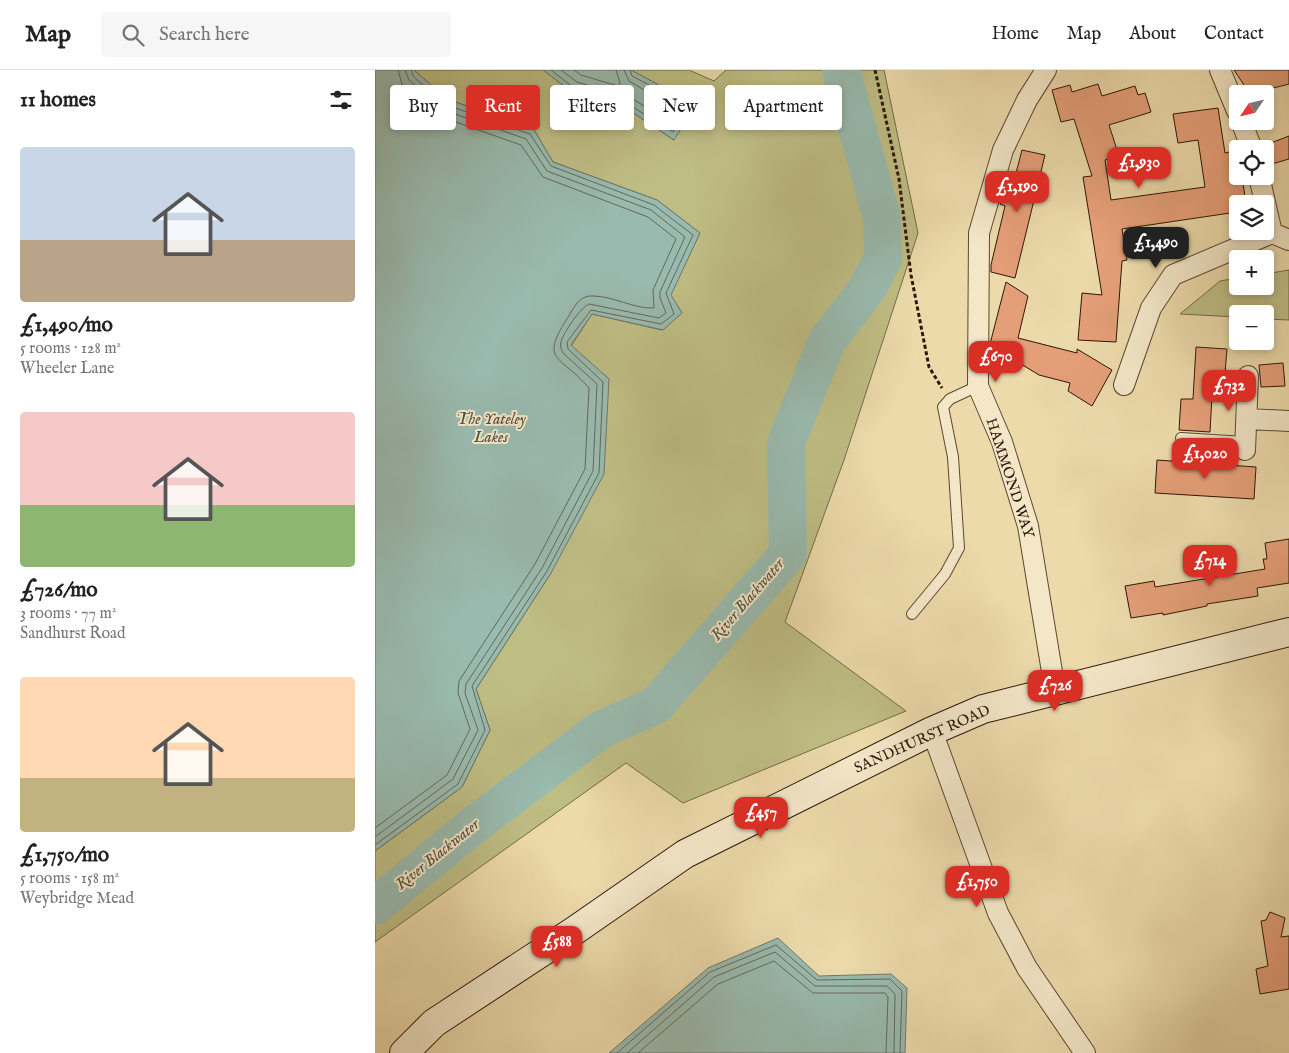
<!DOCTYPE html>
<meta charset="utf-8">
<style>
body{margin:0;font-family:"IM FELL English",serif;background:#f6f6f6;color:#222;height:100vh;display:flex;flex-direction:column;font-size:19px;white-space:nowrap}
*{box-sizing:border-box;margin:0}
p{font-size:16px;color:#767676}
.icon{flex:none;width:28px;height:28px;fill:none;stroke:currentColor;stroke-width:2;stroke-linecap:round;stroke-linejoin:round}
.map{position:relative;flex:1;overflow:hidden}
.side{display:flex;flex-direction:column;background:#fff;width:375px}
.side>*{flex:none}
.top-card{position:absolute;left:15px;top:15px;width:475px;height:45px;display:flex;gap:10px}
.needle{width:32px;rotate:235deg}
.controls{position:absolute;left:854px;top:15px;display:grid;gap:10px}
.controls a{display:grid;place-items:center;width:45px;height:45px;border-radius:5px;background:#fff;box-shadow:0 2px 8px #0003;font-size:25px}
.price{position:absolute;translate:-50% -42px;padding:0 11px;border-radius:10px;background:#d93025;color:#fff;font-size:16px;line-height:32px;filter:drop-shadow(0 1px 2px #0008)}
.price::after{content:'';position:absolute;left:50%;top:30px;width:15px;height:11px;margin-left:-8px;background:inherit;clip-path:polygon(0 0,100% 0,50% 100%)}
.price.selected{background:#222;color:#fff}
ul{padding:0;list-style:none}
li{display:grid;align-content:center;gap:10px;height:265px;padding:0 20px}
li span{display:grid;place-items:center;height:155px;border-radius:5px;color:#555}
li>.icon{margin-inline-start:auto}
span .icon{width:90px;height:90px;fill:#fffc;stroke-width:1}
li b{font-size:21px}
h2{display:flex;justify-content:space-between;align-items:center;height:60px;padding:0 20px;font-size:21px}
.tag{padding:0 18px;border-radius:5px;background:#fff;box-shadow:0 2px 8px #0003;font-size:18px;line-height:45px}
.tag.selected{background:#d93025;color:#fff}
header{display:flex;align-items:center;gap:30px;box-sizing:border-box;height:70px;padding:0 25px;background:#fff;border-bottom:1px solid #e0e0e0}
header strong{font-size:24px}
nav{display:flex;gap:28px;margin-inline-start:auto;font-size:18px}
.search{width:350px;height:45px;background:#f6f6f6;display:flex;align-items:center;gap:12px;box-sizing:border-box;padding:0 18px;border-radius:5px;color:#767676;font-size:19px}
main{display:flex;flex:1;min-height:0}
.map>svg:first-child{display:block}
.green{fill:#bebd84;stroke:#766a46}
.water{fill:#99baae;stroke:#6f786c}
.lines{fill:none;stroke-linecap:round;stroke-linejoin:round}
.shore{stroke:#64685c;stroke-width:1}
.river{stroke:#99baae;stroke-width:38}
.building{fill:#e59f78;stroke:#2f1609}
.lane-casing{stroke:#5e4732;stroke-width:12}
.street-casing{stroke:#5e4732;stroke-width:22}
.secondary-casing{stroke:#2f1609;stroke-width:30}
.path{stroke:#2f1609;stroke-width:3;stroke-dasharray:4 2.5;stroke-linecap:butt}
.lane{stroke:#f3e7c8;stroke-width:10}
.street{stroke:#f3e7c8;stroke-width:20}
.secondary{stroke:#f3e7c8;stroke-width:28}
.labels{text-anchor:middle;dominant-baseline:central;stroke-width:4;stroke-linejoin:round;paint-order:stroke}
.street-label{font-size:15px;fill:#2f1609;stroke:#f3e7c8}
.water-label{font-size:16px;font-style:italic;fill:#544f43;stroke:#f3e7c8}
</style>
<header>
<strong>Map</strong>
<div class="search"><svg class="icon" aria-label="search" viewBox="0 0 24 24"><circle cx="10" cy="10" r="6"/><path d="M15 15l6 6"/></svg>Search here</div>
<nav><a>Home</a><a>Map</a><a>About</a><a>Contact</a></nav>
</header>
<main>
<section class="side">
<h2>11 homes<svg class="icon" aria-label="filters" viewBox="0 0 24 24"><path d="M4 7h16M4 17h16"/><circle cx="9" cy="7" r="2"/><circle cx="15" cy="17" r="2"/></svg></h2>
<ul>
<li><span style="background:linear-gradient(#c9d6e8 60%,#b9a48a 0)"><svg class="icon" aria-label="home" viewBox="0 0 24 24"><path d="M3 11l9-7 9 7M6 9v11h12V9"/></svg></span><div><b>£1,490/mo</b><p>5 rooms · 128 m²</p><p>Wheeler Lane</p></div></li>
<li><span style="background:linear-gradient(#f6c9c9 60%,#8fb573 0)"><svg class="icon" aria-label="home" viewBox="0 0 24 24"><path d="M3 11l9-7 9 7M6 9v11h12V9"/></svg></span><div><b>£726/mo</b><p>3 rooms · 77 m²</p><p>Sandhurst Road</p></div></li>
<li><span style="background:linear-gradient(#ffd9b3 65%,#c2b280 0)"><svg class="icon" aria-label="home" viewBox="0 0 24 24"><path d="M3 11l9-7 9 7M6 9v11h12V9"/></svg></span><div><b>£1,750/mo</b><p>5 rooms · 158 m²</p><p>Weybridge Mead</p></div></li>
</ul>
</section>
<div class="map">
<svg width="914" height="983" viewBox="0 0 914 983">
<rect width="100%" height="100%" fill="#ecdaab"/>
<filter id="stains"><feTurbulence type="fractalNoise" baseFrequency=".004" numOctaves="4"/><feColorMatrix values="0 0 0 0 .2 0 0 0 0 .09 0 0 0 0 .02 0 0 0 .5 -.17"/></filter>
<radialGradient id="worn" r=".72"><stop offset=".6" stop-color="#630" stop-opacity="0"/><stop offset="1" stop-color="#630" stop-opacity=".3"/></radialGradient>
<path class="green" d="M39,0H168L197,22L251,38L299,70L282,14L256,0H314L339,11L351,0H509L543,163L469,390L410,552L531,641L308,733L251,693L0,872V781L87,717L115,660L101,619L176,503L234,309L196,276L217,244L287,260L307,243L295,225L325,163L282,130L178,92L159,60L72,29Z
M914,200V250L890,249V244H862V247L805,244L845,211L862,208V216H890V204Z"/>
<path class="water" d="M0,0H39L72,29L159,60L178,92L282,130L325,163L296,225L307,243L288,260L217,244L196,275L234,309L229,404L176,503L101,619L115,660L87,717L0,781Z
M168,0H256L282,14L318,40L299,70L251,38L197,22Z
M403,868L444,906L516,904L532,918L530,983H234L333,898Z"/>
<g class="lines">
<path class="shore" d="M176,0L199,18L253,34L298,62L310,41L280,18L257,6L255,0
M186,0L202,12L256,28L297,53L301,42L276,24L254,11L249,0
M199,0L206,5L243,16L245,13L241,0
M0,758L72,705L95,659L83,623L84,611L160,494L210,399L214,318C184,283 163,293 195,244C200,235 206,225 218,226C238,226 259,239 279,238L278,220L301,169L273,147L168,107L146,75L61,45L27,14L23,0
M0,767L78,709L103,660L90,623L91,614L167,498L218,401L222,314L188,283C186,280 185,276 186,272C188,263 206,237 214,234L284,248L291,243L285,228V222L310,167L276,140L172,101L151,69L66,39L34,10L30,0
M0,775L83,714L110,660L97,616L172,501L224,403L228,312L193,279L192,272L216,240L286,254L299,244L291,223L318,165L279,135L176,96L155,64L69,34L38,6L36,0
M242,983L335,902L401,875L442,910L515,909L527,921L525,983
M252,983L339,907L400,882L440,916H512L520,924L519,983
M263,983L343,914L399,891L438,923H510L513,927L511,983"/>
<path class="river" d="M0,836L100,754L225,660L281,635L413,484L411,373L452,271L492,219L508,188L507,148L466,0"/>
</g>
<path class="building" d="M859,0H914V14L875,24Z
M723,14L727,26L760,16L763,25L770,23L776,42L734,55L744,86L730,90L736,130L830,117L823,70L803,73L798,44L843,38L850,83L859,81V87L862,86V106H867L871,134H862V142L747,159L752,190L747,191L741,272L703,270L707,223L727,225L708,107L717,106L699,49L686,52L677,20L695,15L697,22Z
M914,66V89L890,96L888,76Z
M647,80L670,85L640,208L616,202V195L630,136L625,134L633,105L640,107Z
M631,212L653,226L643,268L702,283V279L737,300L717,336L693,321L695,313L664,305L633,286L626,298L615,295V274Z
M821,277L852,279L848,327L837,326L835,362L804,360L806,329H818Z
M908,293L910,316L886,317L884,295Z
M782,390L881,397L879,429L780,423Z
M914,469V513L882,518L883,526L832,534V536L788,545V543L756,548L750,516L779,511L780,517L890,499L888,489H892L890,473Z
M895,842L910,848L906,867L914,866V919L885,924L881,899L893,896L886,851L891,850Z"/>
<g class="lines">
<defs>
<path id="lane" d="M806,368L870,372
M537,544L570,504L584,478L578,387L568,337L575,329L603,316"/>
<path id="street" d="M671,0L652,30L628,80L604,163L603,316L627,372L653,456L680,620
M845,0L862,41
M866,51L877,79
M884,106L897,163L914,170
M749,315L776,238L798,205L897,163
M872,349L914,351
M870,380L873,306
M557,661L623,843L652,898L710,983"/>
<path id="secondary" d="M29,983L59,953L199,861L310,784L557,661L608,639L914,562"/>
</defs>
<use href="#lane" class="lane-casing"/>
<use href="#street" class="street-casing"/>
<use href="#secondary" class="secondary-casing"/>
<path class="path" d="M500,0L524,109L536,205L554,297L567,318"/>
<use href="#lane" class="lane"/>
<use href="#street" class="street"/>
<use href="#secondary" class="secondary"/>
</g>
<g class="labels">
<g class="street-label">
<text transform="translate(635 408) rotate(72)">HAMMOND WAY</text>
<text transform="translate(547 669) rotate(-24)">SANDHURST ROAD</text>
</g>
<g class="water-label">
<text x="116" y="350">The Yateley<tspan x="116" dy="18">Lakes</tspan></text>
<text transform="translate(373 530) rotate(-49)">River Blackwater</text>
<text transform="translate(63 785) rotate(-39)">River Blackwater</text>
</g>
</g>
<rect width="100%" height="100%" filter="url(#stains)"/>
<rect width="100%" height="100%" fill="url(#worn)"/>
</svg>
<div class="controls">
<a><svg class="needle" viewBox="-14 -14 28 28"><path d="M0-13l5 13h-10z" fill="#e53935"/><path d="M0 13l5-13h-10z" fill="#767676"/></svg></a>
<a><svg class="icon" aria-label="locate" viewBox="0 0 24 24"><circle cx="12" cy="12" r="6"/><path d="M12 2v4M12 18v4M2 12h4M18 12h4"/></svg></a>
<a><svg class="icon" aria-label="layers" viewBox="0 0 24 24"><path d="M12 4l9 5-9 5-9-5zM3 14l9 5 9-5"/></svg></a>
<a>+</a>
<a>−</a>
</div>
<b class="price" style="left:764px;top:119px">£1,930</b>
<b class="price" style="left:642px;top:143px">£1,190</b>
<b class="price selected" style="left:781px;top:199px">£1,490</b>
<b class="price" style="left:621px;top:313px">£670</b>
<b class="price" style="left:854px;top:342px">£732</b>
<b class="price" style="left:830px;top:410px">£1,020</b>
<b class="price" style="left:835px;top:517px">£714</b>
<b class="price" style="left:680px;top:642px">£726</b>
<b class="price" style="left:386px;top:769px">£457</b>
<b class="price" style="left:602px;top:838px">£1,750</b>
<b class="price" style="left:182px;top:898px">£588</b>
<div class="top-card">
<a class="tag">Buy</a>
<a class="tag selected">Rent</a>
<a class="tag">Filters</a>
<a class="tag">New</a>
<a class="tag">Apartment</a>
</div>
</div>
</main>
